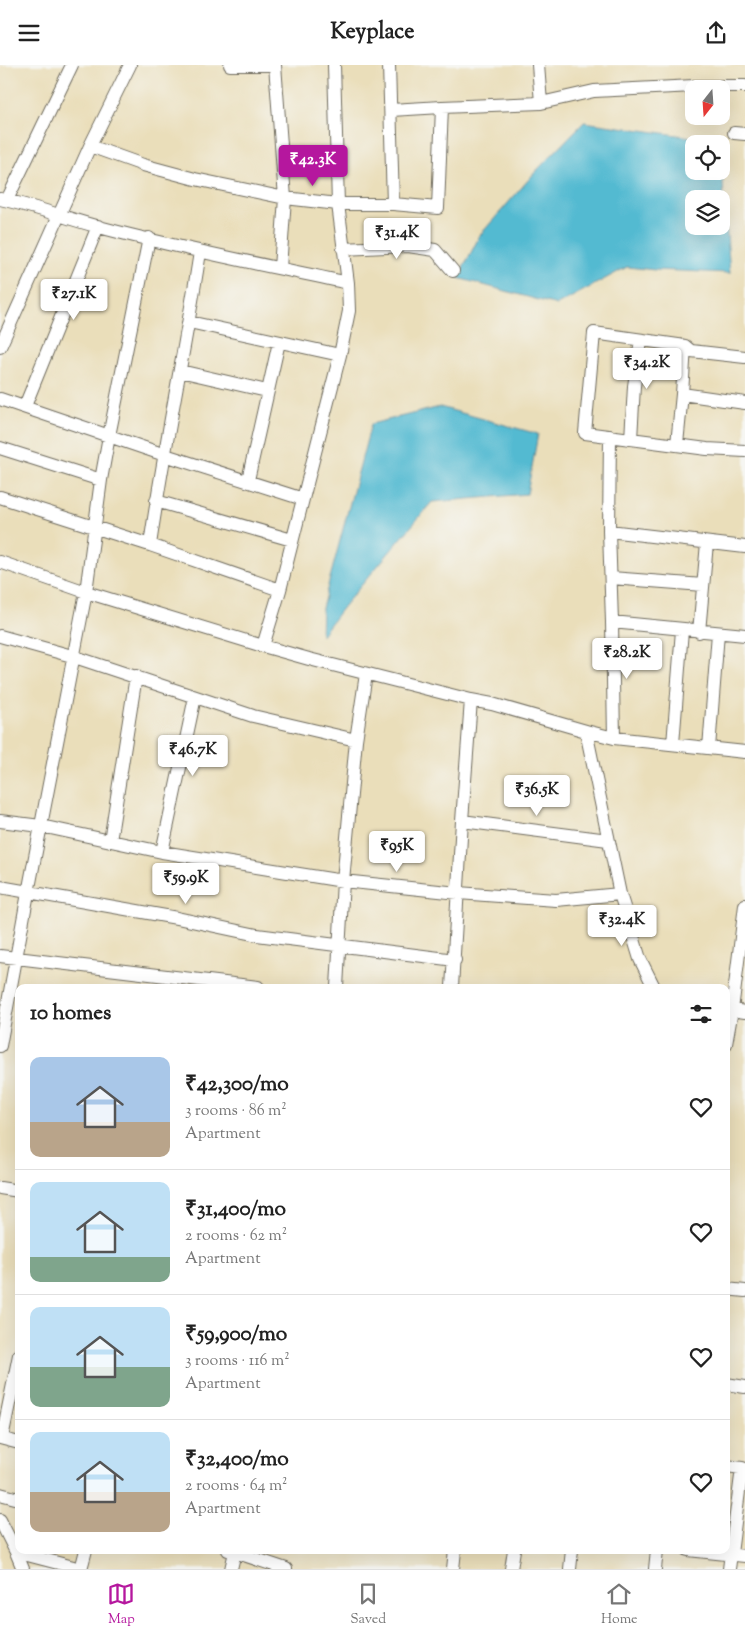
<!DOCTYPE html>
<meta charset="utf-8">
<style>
body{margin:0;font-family:"Sorts Mill Goudy",serif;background:#f6f6f6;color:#222;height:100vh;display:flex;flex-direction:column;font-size:19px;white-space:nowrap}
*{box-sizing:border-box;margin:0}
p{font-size:16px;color:#767676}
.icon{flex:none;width:28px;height:28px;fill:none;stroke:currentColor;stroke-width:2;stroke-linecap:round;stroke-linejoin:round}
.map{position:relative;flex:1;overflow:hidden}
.drawer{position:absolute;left:15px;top:919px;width:715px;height:570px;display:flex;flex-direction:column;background:#fff;border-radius:10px;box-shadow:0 5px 20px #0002}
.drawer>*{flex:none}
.needle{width:32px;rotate:197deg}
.fabs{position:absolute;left:685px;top:15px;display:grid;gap:10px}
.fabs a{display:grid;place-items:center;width:45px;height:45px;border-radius:10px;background:#fff;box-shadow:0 5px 20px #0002;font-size:25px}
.price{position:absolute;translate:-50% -42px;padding:0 11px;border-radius:5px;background:#fff;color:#222;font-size:16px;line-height:32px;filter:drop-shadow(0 1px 2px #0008)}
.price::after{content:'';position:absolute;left:50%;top:30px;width:15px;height:11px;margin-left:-8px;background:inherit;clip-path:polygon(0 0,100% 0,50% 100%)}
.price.on{background:#b5179e;color:#fff}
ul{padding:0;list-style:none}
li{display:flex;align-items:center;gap:15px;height:125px;padding:0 15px}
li+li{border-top:1px solid #e0e0e0}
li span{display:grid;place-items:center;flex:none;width:140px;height:100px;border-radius:10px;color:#555}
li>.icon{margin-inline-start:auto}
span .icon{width:60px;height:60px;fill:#fffc;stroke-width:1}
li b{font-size:21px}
h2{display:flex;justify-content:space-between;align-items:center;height:60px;padding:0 15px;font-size:21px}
header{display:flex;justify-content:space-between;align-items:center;height:65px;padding:0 15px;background:#fff;font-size:22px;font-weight:700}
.dock{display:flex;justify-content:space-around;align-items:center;height:70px;border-top:1px solid #e0e0e0;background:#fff;font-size:14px;color:#767676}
.dock a{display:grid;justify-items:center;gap:2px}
.dock .on{color:#b5179e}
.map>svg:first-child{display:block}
.water{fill:#53bad1;stroke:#3f727e;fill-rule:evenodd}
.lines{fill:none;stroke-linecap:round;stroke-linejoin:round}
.minor-casing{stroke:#6e6a5d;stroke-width:14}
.minor{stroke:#fff;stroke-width:12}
</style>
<header><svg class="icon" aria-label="menu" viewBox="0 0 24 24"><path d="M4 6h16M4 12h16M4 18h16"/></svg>Keyplace<svg class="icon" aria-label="share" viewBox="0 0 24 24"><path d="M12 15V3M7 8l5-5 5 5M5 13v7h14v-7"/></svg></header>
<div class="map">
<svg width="745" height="1504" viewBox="0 0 745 1504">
<rect width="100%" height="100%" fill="#f6f6f2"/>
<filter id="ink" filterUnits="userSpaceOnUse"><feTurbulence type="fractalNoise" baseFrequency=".02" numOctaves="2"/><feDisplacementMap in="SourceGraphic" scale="10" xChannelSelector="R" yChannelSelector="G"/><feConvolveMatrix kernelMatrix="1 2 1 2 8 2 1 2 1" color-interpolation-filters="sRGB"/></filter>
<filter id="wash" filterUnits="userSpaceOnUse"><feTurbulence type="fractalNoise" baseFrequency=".0096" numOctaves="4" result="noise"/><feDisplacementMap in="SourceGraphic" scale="20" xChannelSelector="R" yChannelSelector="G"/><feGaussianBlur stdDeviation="1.12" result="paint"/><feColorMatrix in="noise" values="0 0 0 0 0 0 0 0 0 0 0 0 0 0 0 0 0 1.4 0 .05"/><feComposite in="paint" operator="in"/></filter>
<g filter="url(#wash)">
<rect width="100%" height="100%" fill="#eadeba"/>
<path class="water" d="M584,57L720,76V79H694V106H721V93L730,208L655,205L627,202L557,240L458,213L480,170L537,105ZM694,134H721V161H694Z
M440,342L538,369L527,429L432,437L343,542L321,571L322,543L371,359Z"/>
</g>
<g filter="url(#ink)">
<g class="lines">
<defs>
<path id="minor" d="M230,0H275
M275,0L285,133L338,139H393L438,143L442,42L541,38L538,0
M334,0L338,139L348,218
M389,0L393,139
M541,38L594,26L694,21H745
M391,45L442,42
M734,68L745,69
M90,81L130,0
M0,134C34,141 66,153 99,162C181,184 265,200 348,218L349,246L340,290L303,434
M7,135L72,0
M343,184L408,181L435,185L453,206
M200,187C185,285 164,382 150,480L280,525
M189,257L340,290
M0,282L90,81L143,100L195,114L285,133L280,203
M745,292L691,286L685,281L594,268L585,368L707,384L745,386
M180,306L267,326
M682,329L685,281
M0,334L165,390L303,434L280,525L263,581
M25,341L98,161
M610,371L609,466L612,557L745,570
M631,374L634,321L641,275
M677,379L682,329L745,338
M0,383L101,415
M248,415L279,277
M0,432L150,480
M156,436L292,475
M609,466L745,482
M0,497L86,527L263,581L309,594L471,635L492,639L586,666L614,673L745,687
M611,513L703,520
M612,557L614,673
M699,567L707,478
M0,571L72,591L253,651L356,675
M673,679L682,565
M709,683L718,568
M0,756L41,761L162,787L343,816L458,828L556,835L620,829L586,666
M462,756L608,775
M110,776L136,611
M162,787L195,632
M0,822L177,853L257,870L455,895
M620,829L640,894L654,922
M745,840L732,945L745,947
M0,891L258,922
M337,922L343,816L356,675L366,609
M452,922L462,756L471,635
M726,979L732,945
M0,981L28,828L86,527L101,415L109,371L149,173
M0,1123L19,1126
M726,1224L745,1226
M726,1319L745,1322
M0,1373L19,1378
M2,1373L19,1290
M726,1401L742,1403
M0,1429L19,1434
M0,1455L16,1487L23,1504
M228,1485L235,1487L231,1504
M235,1485V1487L286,1504
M688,1485L745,1491
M16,1487L81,1504
M81,1504L86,1485
M453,1504L455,1485
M511,1504L514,1485
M570,1504L572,1485
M655,1504L657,1485
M729,1504L742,1403L745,1404"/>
</defs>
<use href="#minor" class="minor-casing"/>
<use href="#minor" class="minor"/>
</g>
</g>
</svg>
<div class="fabs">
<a><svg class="needle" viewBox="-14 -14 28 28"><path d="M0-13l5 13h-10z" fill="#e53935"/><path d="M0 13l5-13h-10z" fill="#767676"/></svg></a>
<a><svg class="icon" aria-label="locate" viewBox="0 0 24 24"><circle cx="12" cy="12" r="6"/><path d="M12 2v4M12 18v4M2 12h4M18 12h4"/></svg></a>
<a><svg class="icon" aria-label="layers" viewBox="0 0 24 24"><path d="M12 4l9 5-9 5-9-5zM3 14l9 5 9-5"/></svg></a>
</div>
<b class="price on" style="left:313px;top:122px">₹42.3K</b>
<b class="price" style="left:397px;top:195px">₹31.4K</b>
<b class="price" style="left:74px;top:256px">₹27.1K</b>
<b class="price" style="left:647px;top:325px">₹34.2K</b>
<b class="price" style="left:627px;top:615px">₹28.2K</b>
<b class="price" style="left:193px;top:712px">₹46.7K</b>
<b class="price" style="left:537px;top:752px">₹36.5K</b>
<b class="price" style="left:397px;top:808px">₹95K</b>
<b class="price" style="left:186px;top:840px">₹59.9K</b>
<b class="price" style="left:622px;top:882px">₹32.4K</b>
<section class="drawer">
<h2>10 homes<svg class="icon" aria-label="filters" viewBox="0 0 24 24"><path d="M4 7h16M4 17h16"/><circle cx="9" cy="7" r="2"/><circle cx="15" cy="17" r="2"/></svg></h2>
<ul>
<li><span style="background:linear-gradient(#a9c7e8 65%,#b9a48a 0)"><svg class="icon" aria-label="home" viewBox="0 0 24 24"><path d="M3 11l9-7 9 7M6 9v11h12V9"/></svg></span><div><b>₹42,300/mo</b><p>3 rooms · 86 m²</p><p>Apartment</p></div><svg class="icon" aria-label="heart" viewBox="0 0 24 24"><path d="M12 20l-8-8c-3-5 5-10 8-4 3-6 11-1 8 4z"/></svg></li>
<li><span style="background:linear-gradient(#bfe0f5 75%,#7fa58c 0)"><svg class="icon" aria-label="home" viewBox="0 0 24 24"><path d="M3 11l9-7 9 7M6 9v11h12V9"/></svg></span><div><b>₹31,400/mo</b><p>2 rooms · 62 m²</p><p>Apartment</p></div><svg class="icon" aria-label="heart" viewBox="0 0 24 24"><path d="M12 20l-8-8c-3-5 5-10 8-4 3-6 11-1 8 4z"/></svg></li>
<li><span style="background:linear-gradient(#bfe0f5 60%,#7fa58c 0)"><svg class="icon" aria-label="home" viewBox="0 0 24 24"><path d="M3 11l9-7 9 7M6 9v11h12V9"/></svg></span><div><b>₹59,900/mo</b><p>3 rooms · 116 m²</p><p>Apartment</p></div><svg class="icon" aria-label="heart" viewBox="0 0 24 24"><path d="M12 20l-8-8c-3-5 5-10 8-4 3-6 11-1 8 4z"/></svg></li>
<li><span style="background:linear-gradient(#bfe0f5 60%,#b9a48a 0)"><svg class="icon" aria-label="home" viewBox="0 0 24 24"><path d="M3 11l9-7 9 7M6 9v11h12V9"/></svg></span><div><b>₹32,400/mo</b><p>2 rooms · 64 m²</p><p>Apartment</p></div><svg class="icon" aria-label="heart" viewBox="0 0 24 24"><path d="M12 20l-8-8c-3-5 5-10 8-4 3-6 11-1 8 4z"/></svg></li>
</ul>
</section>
</div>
<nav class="dock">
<a class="on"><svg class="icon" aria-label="map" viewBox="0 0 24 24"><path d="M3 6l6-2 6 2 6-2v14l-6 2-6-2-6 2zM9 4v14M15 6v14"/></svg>Map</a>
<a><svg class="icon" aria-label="saved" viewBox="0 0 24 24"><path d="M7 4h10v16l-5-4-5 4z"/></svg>Saved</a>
<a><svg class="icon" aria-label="home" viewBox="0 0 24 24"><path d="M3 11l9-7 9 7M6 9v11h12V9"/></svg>Home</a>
</nav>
